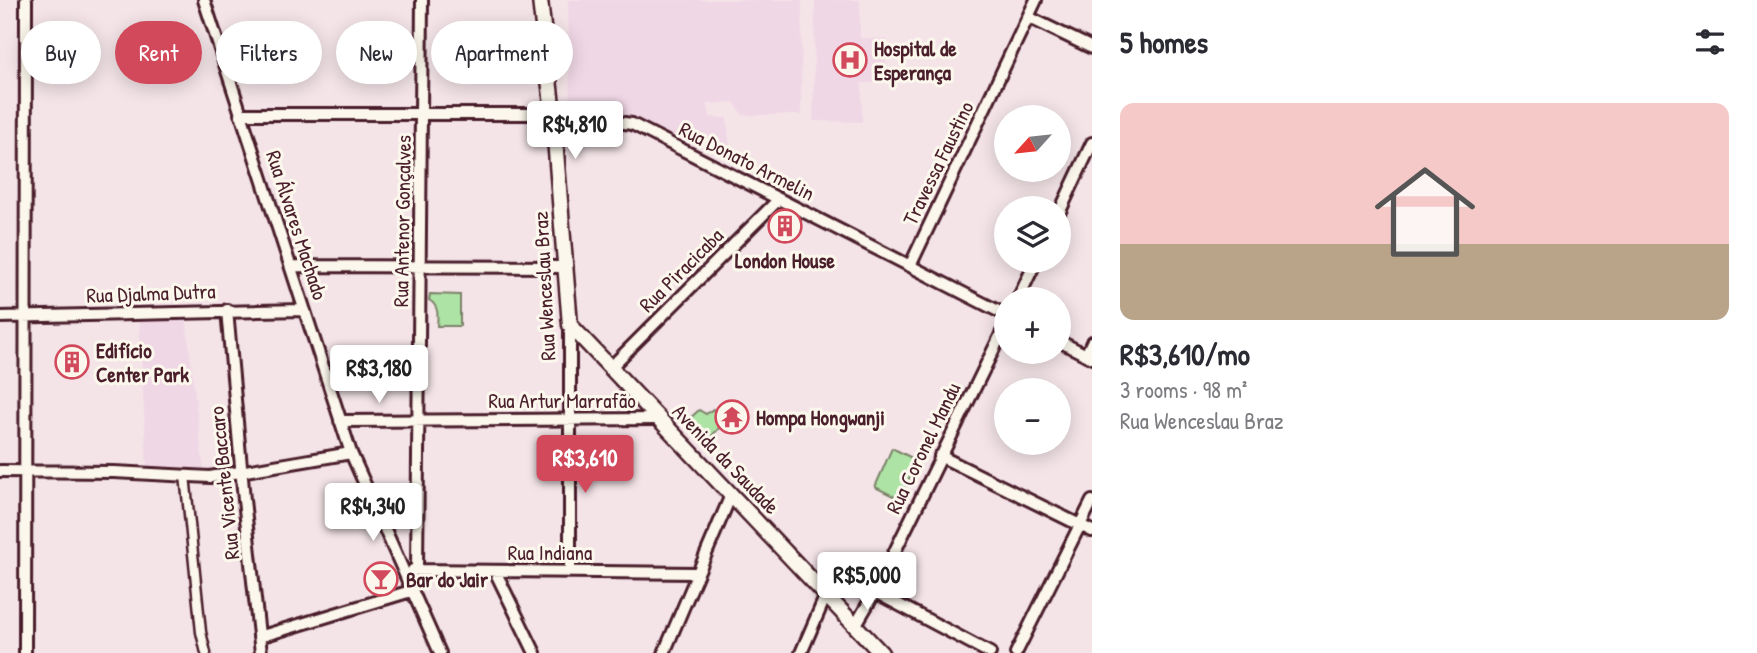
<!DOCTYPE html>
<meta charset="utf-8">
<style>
body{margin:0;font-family:"Patrick Hand",sans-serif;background:#f7f7f7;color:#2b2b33;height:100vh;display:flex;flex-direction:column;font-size:26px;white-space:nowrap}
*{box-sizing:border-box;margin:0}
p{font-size:23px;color:#7c7c81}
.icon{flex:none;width:38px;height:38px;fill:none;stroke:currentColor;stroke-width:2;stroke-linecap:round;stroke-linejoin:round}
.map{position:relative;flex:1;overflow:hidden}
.sheet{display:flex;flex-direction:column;background:#fff;width:665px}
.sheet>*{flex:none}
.banner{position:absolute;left:21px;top:21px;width:665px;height:63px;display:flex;gap:14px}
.needle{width:46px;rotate:243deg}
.controls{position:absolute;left:994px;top:105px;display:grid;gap:14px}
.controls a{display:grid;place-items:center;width:77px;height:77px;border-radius:50%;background:#fff;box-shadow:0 4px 18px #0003;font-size:35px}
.price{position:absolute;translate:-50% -60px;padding:0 16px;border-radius:7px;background:#fff;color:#222;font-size:23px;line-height:46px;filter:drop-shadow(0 2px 4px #0008)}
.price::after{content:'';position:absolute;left:50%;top:42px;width:21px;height:16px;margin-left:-10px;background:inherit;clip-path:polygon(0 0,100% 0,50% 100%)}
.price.on{background:#d1495b;color:#fff}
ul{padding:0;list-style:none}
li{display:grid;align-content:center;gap:14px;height:371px;padding:0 28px}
li span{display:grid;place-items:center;height:217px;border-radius:14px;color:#555}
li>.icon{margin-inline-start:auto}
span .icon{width:126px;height:126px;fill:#fffc;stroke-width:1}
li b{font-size:30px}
h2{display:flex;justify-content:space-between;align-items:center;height:84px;padding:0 28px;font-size:30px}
.pill{padding:0 24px;border-radius:32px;background:#fff;box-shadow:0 4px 18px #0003;font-size:24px;line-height:63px}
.pill.on{background:#d1495b;color:#fff}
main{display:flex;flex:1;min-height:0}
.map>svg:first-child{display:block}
.built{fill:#f0d7e5}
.green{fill:#ade3a5;stroke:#7c8168;stroke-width:2}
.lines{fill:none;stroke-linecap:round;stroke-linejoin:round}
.pedestrian-casing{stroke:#4a1f2b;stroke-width:13}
.minor-casing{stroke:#4a1f2b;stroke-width:16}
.tertiary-casing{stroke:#4a1f2b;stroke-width:19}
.pedestrian{stroke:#fbf7ec;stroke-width:8}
.minor{stroke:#fbf7ec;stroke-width:10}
.tertiary{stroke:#fbf7ec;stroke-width:14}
.labels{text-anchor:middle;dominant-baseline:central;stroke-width:6;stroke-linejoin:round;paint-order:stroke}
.poi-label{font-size:21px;font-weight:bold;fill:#4a1f2b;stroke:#fbf7ec;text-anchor:start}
.street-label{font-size:21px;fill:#4a1f2b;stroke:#fbf7ec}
</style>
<main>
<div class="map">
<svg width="1092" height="653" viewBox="0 0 1092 653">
<rect width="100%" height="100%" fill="#f4e4e8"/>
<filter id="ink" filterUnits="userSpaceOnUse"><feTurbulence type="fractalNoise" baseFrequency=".0143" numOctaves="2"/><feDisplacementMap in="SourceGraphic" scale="14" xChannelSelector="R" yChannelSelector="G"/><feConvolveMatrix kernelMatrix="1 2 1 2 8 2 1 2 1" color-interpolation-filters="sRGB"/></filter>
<g filter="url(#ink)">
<path class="built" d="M568,0H802L801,115H742L734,102L708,104L710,117L727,118L730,148L686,146L645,122L570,107Z
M815,0H860V38L887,39L886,83H862V122L813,121Z
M186,318L204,472L147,468L139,320Z"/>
<path class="green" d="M430,294L460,295V326H437C438,315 439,306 429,300Z
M713,409L722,425L708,440L688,420L699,410L706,414Z
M892,448L918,461L899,499L875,487Z"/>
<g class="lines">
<defs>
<path id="pedestrian" d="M185,475L201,632L206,653"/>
<path id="minor" d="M204,0L351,453L440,653
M1028,17L1092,48
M240,114H553L632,124L1006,315
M1059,213L1092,143
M291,266L567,267
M910,266L1036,0
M1018,299L1036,261
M227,310L244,500L261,653
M0,317L303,310
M1059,341L1092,358
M1086,355L1092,342
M610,368L779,199
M340,421L658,419
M940,456L1092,531
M0,471L114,472L210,477L351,453
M417,569L422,0
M413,570L697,573
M495,571L535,653
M570,571V325
M875,592L990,653
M855,626L875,592L1006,324
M259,637L411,591
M25,653L26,0
M664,653L731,495
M801,653L826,595
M1016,653L1092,501"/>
<path id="tertiary" d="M540,0L553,114L570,325L881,653"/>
</defs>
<use href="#pedestrian" class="pedestrian-casing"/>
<use href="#minor" class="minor-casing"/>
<use href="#tertiary" class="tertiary-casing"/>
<use href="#pedestrian" class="pedestrian"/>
<use href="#minor" class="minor"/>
<use href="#tertiary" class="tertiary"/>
</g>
</g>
<defs>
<symbol id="hospital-ring" viewBox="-11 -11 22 22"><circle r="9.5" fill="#fbf7ec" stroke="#d1495b" stroke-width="1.5"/><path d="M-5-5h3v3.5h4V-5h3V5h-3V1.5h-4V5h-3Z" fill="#d1495b"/></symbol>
<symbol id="building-ring" viewBox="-11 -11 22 22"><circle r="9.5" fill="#fbf7ec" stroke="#d1495b" stroke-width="1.5"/><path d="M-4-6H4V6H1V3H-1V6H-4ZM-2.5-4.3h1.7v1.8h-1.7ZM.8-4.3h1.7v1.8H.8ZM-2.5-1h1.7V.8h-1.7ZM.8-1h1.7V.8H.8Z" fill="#d1495b"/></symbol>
<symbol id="temple-ring" viewBox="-11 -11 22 22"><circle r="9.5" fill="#fbf7ec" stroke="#d1495b" stroke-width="1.5"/><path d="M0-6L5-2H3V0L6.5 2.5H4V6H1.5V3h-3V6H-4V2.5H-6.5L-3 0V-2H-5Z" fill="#d1495b"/></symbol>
<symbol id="bar-ring" viewBox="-11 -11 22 22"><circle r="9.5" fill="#fbf7ec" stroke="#d1495b" stroke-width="1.5"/><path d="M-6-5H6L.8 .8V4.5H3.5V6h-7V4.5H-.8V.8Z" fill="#d1495b"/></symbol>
</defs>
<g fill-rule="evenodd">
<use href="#hospital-ring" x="831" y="41" width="38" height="38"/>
<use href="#building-ring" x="766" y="207" width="38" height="38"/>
<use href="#building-ring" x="53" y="343" width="38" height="38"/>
<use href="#temple-ring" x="713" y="398" width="38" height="38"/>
<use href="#bar-ring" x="362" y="560" width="38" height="38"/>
</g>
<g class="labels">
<g class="poi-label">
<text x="874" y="48">Hospital de<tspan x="874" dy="24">Esperança</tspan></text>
<text x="785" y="260" text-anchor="middle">London House</text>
<text x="96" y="350">Edifício<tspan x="96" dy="24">Center Park</tspan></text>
<text x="756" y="417">Hompa Hongwanji</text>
<text x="406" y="579">Bar do Jair</text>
</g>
<g class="street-label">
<text transform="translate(747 161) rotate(27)">Rua Donato Armelin</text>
<text transform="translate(938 163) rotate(-64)">Travessa Faustino</text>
<text transform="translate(402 221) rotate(-89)">Rua Antenor Gonçalves</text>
<text transform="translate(297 225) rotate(72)">Rua Álvares Machado</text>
<text transform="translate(681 270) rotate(-45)">Rua Piracicaba</text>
<text transform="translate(544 286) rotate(-93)">Rua Wenceslau Braz</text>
<text transform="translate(151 293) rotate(-2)">Rua Djalma Dutra</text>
<text x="562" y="400">Rua Artur Marrafão</text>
<text transform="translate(923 448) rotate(-64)">Rua Coronel Mandu</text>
<text transform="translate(726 459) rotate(46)">Avenida da Saudade</text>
<text transform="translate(224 483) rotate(-96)">Rua Vicente Baccaro</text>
<text x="550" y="552">Rua Indiana</text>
</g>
</g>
</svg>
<div class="controls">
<a><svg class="needle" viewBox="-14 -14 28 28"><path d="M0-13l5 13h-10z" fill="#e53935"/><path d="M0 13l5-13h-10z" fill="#7c7c81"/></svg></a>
<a><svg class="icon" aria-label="layers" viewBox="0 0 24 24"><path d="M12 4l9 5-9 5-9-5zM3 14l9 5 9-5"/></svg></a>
<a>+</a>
<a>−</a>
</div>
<b class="price" style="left:575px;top:161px">R$4,810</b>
<b class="price" style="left:379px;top:405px">R$3,180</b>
<b class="price on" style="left:585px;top:495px">R$3,610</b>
<b class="price" style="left:373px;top:543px">R$4,340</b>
<b class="price" style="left:867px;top:612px">R$5,000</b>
<div class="banner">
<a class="pill">Buy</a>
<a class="pill on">Rent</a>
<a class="pill">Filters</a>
<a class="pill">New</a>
<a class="pill">Apartment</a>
</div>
</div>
<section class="sheet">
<h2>5 homes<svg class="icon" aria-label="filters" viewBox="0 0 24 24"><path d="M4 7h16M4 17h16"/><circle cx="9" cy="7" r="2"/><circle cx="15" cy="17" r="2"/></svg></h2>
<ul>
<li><span style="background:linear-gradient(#f6c9c9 65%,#b9a48a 0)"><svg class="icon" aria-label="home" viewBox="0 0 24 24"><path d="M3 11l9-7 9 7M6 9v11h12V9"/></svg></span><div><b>R$3,610/mo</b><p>3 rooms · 98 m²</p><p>Rua Wenceslau Braz</p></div></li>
</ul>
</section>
</main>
